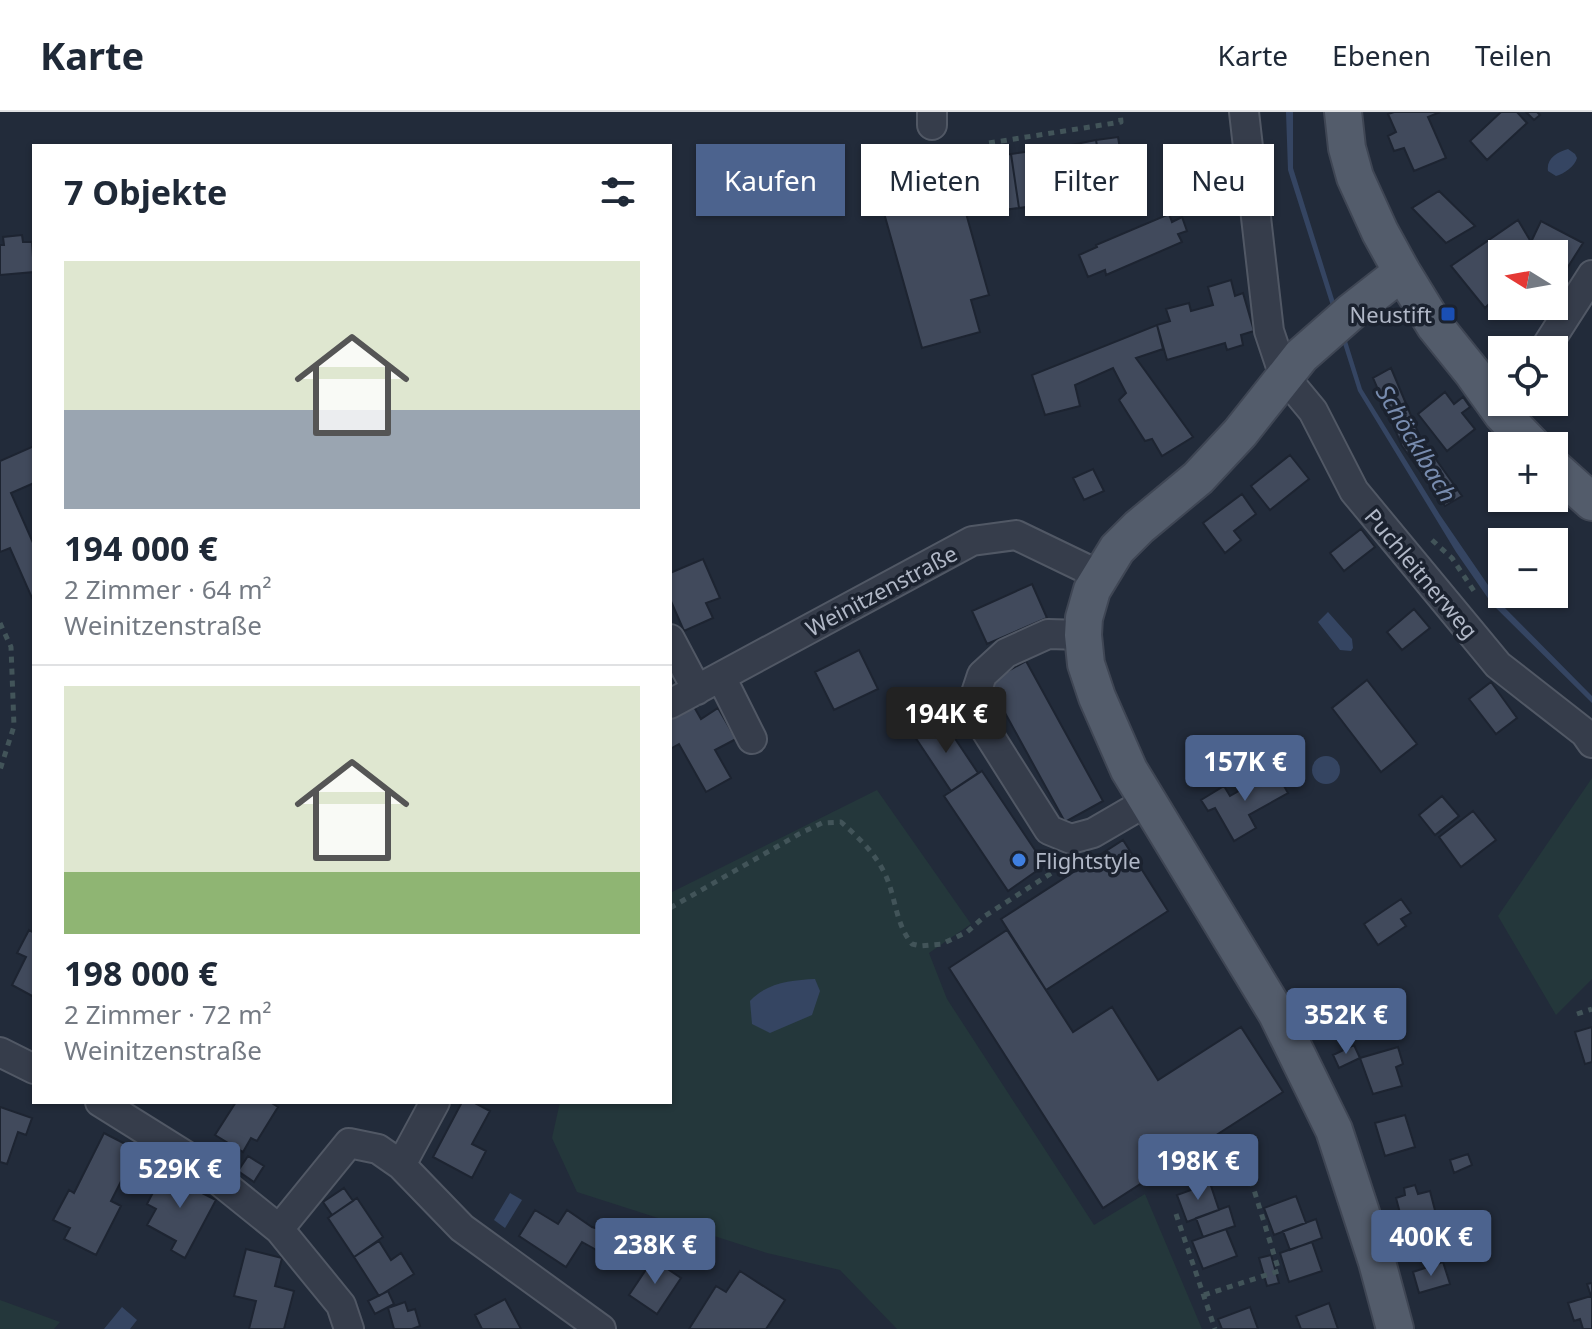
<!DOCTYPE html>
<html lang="de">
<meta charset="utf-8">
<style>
body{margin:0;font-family:"Noto Sans",sans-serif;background:#f2f2f3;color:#1f2937;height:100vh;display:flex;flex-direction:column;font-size:30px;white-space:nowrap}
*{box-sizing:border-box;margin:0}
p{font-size:26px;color:#747a83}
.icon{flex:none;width:44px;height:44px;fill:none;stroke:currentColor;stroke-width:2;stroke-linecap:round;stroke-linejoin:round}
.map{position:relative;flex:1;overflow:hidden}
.drawer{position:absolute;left:32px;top:32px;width:640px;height:960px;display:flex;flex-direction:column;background:#fff;border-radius:0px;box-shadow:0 2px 6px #0004}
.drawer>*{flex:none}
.banner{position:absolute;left:696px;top:32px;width:760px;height:72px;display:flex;gap:16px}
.needle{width:52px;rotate:281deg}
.tools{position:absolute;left:1488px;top:128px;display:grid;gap:16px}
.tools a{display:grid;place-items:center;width:80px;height:80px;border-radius:0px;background:#fff;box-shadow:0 2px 6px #0004;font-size:40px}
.price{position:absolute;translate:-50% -68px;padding:0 18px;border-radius:8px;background:#4c638e;color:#fff;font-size:26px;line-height:52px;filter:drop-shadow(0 2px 4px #0008)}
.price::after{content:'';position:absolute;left:50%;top:48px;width:24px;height:18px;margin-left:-12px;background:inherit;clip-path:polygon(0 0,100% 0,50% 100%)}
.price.active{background:#222;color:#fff}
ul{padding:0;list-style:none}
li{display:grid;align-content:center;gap:16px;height:424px;padding:0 32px}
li+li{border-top:2px solid #e0e1e3}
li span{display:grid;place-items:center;height:248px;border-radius:0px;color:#555}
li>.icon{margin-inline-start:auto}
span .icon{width:144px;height:144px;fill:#fffc;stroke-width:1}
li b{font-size:34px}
h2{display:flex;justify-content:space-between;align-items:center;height:96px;padding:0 32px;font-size:34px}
.tag{padding:0 28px;border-radius:0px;background:#fff;box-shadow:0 2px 6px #0004;font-size:28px;line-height:72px}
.tag.active{background:#4c638e;color:#fff}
header{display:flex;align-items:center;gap:48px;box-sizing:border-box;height:112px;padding:0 40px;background:#fff;border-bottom:2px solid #e0e1e3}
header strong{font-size:38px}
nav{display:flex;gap:44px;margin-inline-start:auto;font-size:28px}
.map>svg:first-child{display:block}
.green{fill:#24373b}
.water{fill:#354562}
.building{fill:#414a5c;stroke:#1d2431;stroke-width:2}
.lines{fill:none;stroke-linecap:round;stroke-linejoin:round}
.minor-casing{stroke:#515865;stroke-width:32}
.major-casing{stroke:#3f4654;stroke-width:40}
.path{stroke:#425459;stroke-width:5;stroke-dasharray:6 6;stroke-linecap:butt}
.minor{stroke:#363d4b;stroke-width:28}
.major{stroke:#535c6b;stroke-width:36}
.transit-dot{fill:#1a4fb4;stroke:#1b222f;stroke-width:3}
.shop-dot{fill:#3f7fe0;stroke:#1b222f;stroke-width:3}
.labels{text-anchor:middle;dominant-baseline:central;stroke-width:7;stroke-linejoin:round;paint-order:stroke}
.poi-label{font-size:22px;fill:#b1b8c7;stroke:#1b222f;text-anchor:end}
.street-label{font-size:22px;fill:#b1b8c7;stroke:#1b222f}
.water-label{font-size:24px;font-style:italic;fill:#788caf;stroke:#1b222f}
</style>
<header>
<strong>Karte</strong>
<nav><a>Karte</a><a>Ebenen</a><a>Teilen</a></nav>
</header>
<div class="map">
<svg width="1592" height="1217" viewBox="0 0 1592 1217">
<rect width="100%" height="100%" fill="#222b3a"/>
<path class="green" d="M1592,666V867L1556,903L1498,804Z
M877,678L971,812L929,841L947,887L1094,1113L1145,1082L1202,1217H897L840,1158L767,1141L577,1080L552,1026L560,990H670V781Z
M0,1188L60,1210L54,1217H0Z"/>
<path class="water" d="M1286,0H1293V56L1362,277L1440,403L1501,492L1592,584V591L1492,492L1456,440L1358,279L1288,58Z
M1568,37L1575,42L1577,46C1575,54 1564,62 1556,64L1548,59C1546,47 1557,40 1568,37Z
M1328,500L1352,527L1353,536L1351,539L1340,538L1318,510Z
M1312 658a14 14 0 1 1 28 0a14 14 0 1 1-28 0Z
M815,867L820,879L812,903L770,921L752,912L750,889C766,871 792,868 815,867Z
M510,1081L522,1088L505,1116L494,1108Z
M122,1195L137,1208L130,1217H104Z"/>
<path class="building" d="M1394,0H1440L1428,5L1446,46L1414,59L1404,36L1394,39L1388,24L1396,20L1388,2Z
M1501,0H1517L1527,11L1487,48L1470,29Z
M1526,0H1537L1540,3L1534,8Z
M1118,25L1127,78L1105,82L1096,28Z
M1096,28L1105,82L1081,86L1071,33Z
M1054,35L1062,89L1040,93L1032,39Z
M1032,39L1040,93L1019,96L1011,42Z
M1011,42L1019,96L996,99L988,45Z
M951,48L989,183L971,188L980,220L922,236L875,69Z
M1439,79L1475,114L1446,131L1412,96Z
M1169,102L1172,110L1182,105L1187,119L1178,122L1182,130L1106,163L1105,158L1088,165L1079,143L1097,135L1096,133Z
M1518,108L1531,130L1541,109L1583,131L1554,177V142H1502V179L1485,196L1451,154Z
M22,123L23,130H32L34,160L0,163V133H4L3,125Z
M1231,168L1235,184L1243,181L1254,219L1241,223L1243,233L1227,238L1225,231L1167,248L1157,213L1170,209L1166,197L1189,191L1191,199L1213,193L1208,175Z
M1157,213L1163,237L1136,246L1193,325L1162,344L1152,327L1145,329L1119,288L1126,281L1113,256L1075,273L1080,294L1045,303L1032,263Z
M1391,256L1420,325L1462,384L1445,394L1402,334L1373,266Z
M1445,280L1454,292L1463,285L1470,295L1462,301L1475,317L1447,339L1418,302Z
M34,334V371L11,381L34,433V485L32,486L10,436L0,440V349Z
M1290,343L1309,367L1270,398L1251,374Z
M1093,357L1104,379L1084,388L1073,366Z
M1242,382L1256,402L1234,419L1241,428L1225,441L1203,411Z
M1361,417L1375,435L1344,459L1330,441Z
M703,447L720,486L706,491L713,506L684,519L670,487V461Z
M1032,472L1047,506L987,532L972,499Z
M1414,497L1430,516L1402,538L1387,520Z
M859,538L878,577L834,598L815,560Z
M1026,549L1103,689L1065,710L988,570Z
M1367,568L1417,632L1381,660L1332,596Z
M1491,570L1517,606L1496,622L1469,587Z
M693,593L701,607L718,596L736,627L715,638L731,666L706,680L679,632L670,637V606Z
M942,607L978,661L951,679L915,625Z
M1275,658L1288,681L1249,703L1256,716L1234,729L1215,696L1208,699L1201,688L1224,674L1230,684Z
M982,659L1045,753L1008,779L944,684Z
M1442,684L1459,704L1435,723L1419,703Z
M1473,699L1496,728L1461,755L1439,725Z
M1123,728L1168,799L1046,878L1001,807Z
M1401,787L1411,801L1401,807L1406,814L1378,833L1364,812Z
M29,818L34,821V885L12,873L26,845L17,841Z
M1007,818L1073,920L1112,895L1158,968L1241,915L1283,980L1103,1096L949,856Z
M1592,915V950L1585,952L1575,920Z
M1354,933L1360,946L1339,956L1333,943Z
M1398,935L1403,952L1396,955L1402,974L1373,982L1360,946Z
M236,990H270L278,995L257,1029L251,1026L243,1040L215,1023Z
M462,990H473L490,999L472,1032L486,1039L472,1066L433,1045Z
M0,995L32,1006L26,1023L18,1020L7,1052L0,1050Z
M1405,1003L1415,1035L1385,1044L1375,1011Z
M104,1021L137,1038L111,1089L121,1094L96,1143L64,1127L70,1116L53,1108L69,1078L74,1081Z
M1468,1042L1472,1053L1454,1061L1450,1048Z
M248,1044L264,1054L254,1070L238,1059Z
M180,1058L206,1072L202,1081L216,1088L185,1146L171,1138L176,1129L147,1113L156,1097L147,1092L162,1063L174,1070Z
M1210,1071L1219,1098L1187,1110L1177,1083Z
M1415,1073L1418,1082L1430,1079L1439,1114L1426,1117L1428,1126L1408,1131L1396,1086L1405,1083L1404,1076Z
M344,1076L353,1089L332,1103L323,1090Z
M1296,1084L1306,1111L1274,1123L1264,1096Z
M357,1086L383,1125L354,1145L328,1106Z
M1229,1094L1235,1114L1203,1125L1196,1106Z
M535,1098L558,1112L567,1098L592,1115L621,1124L609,1145L582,1130L566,1155L519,1124Z
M1316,1107L1322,1126L1290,1138L1283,1119Z
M1226,1117L1237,1144L1203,1157L1192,1129Z
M379,1129L391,1148L401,1141L414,1162L379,1184L354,1145Z
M1312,1130L1322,1159L1289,1170L1280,1141Z
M246,1137L282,1146L275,1174L294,1179L284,1217H249L256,1189L234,1184Z
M1271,1143L1279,1171L1267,1174L1259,1146Z
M653,1147L681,1166L657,1202L629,1183Z
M1443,1150L1450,1172L1419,1181L1413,1160Z
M740,1159L785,1188L766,1217H689L716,1174L726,1180Z
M1592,1171V1217H1583L1580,1207L1574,1209L1568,1191L1591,1184L1587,1172Z
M388,1179L394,1192L375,1202L368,1189Z
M505,1187L521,1217H482L475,1203Z
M405,1190L408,1199L415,1197L420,1214L412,1217H394L388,1196Z
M1329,1191L1338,1217H1301L1296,1204Z
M1250,1195L1258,1217H1222L1218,1207Z"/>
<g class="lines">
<defs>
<path id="minor" d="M932,0V13
M1244,0L1269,219L1284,264L1313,299L1354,379L1498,553L1585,621L1592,631
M1544,238L1592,163
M1083,523L1048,522L1006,541L982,563L974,587L975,601L1049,718L1071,727L1093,721L1148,689
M670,527L697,578
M721,565L752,627
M670,592L972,429L1016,423L1099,463
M0,940L34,957
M100,990L196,1050L279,1117L341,1193L349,1217
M401,1053L435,990
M279,1117L349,1031L378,1037L401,1053L462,1116L601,1217"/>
<path id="major" d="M1343,0L1347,36L1355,65L1380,120L1402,160L1435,214L1472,260L1502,302L1533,334
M1554,356L1592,390
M1395,1217L1377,1150L1334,1018L1277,902L1129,658L1097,585L1086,552L1083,523L1084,506L1092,478L1117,437L1139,415L1198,366L1240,321L1301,244L1351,200L1402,160"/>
</defs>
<use href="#minor" class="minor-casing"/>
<use href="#major" class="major-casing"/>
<path class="path" d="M989,31L1121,10L1120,0
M1432,428L1452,446L1476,482
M0,511L11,535L14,614L0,658
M670,796L799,722L822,711L841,710C858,725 875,741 885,762C896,785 895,811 912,832L921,834L942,832L967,820L985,804L1056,758L1063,749
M1577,902L1592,897
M1176,1102L1215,1217
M1204,1183L1279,1159L1243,1042L1256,1032"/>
<use href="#minor" class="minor"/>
<use href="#major" class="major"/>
</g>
<rect class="transit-dot" x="1440" y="194" width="16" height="16" rx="4"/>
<circle class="shop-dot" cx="1019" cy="748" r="8"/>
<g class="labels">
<g class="poi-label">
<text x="1432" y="202">Neustift</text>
<text x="1035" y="748" text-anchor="start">Flightstyle</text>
</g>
<g class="street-label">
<text transform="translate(1422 461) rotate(50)">Puchleitnerweg</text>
<text transform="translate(881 478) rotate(-28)">Weinitzenstraße</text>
</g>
<g class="water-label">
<text transform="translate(1417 331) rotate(59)">Schöcklbach</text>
</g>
</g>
</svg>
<div class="tools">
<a><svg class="needle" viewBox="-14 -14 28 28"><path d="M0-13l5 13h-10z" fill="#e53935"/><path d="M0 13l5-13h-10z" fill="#747a83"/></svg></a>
<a><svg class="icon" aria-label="locate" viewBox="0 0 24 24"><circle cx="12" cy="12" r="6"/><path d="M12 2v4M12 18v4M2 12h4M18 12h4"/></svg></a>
<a>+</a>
<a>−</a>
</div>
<b class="price active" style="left:946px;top:643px">194K €</b>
<b class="price" style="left:1245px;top:691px">157K €</b>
<b class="price" style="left:1346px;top:944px">352K €</b>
<b class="price" style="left:1198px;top:1090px">198K €</b>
<b class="price" style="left:180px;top:1098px">529K €</b>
<b class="price" style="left:1431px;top:1166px">400K €</b>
<b class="price" style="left:655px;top:1174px">238K €</b>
<div class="banner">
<a class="tag active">Kaufen</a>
<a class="tag">Mieten</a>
<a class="tag">Filter</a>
<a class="tag">Neu</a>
</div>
<section class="drawer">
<h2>7 Objekte<svg class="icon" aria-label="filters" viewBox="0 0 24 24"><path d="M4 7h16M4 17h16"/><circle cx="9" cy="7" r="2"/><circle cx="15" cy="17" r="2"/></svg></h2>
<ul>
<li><span style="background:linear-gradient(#dfe7d0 60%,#9aa5b1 0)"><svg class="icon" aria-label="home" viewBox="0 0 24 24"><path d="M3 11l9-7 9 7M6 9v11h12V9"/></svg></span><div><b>194 000 €</b><p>2 Zimmer · 64 m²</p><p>Weinitzenstraße</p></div></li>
<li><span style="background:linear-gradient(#dfe7d0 75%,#8fb573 0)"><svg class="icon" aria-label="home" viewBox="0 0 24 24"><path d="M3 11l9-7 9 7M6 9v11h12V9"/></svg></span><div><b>198 000 €</b><p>2 Zimmer · 72 m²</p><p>Weinitzenstraße</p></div></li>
</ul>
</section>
</div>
